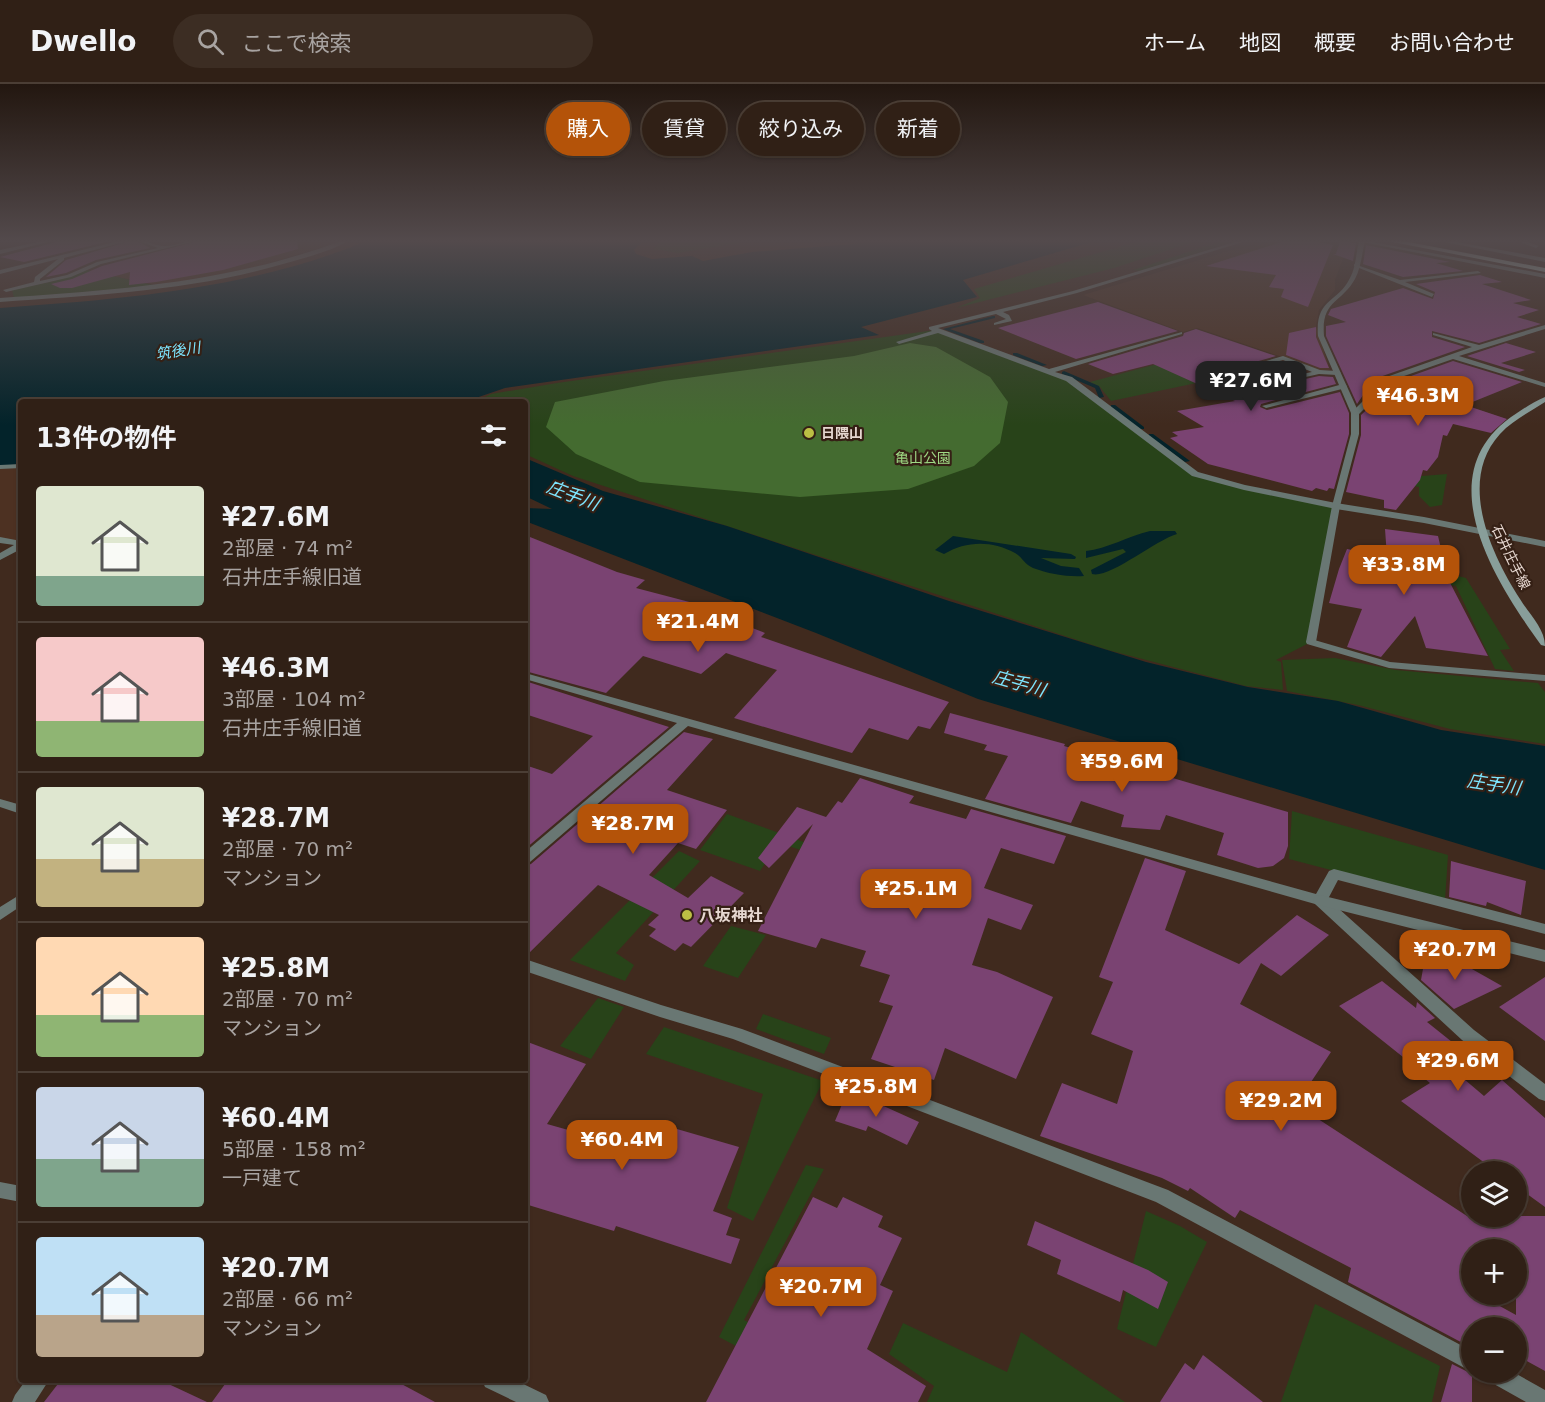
<!DOCTYPE html>
<html lang="ja">
<meta charset="utf-8">
<style>
body{margin:0;font-family:"DejaVu Sans","Noto Sans JP",sans-serif;background:#3c2d23;color:#f1f3f6;height:100vh;display:flex;flex-direction:column;font-size:22px;white-space:nowrap}
*{box-sizing:border-box;margin:0}
p{font-size:20px;color:#a8a3a1}
.icon{flex:none;width:33px;height:33px;fill:none;stroke:currentColor;stroke-width:2;stroke-linecap:round;stroke-linejoin:round}
.map{position:relative;flex:1;overflow:hidden}
.sheet{position:absolute;left:18px;top:315px;width:510px;height:984px;display:flex;flex-direction:column;background:#302016;border-radius:6px;box-shadow:0 2px 4px #0004,0 0 0 2px #4b3e35}
.sheet>*{flex:none}
.top-card{position:absolute;left:546px;top:18px;width:570px;height:54px;display:flex;gap:12px}
.tools{position:absolute;left:1461px;top:1077px;display:grid;gap:12px}
.tools a{display:grid;place-items:center;width:66px;height:66px;border-radius:50%;background:#302016;box-shadow:0 2px 4px #0004,0 0 0 2px #4b3e35;font-size:30px}
.price{position:absolute;translate:-50% -51px;padding:0 14px;border-radius:12px;background:#b45309;color:#fff;font-size:20px;line-height:39px;filter:drop-shadow(0 2px 3px #0008)}
.price::after{content:'';position:absolute;left:50%;top:36px;width:18px;height:14px;margin-left:-9px;background:inherit;clip-path:polygon(0 0,100% 0,50% 100%)}
.price.active{background:#222;color:#fff}
ul{padding:0;list-style:none}
li{display:flex;align-items:center;gap:18px;height:150px;padding:0 18px}
li+li{border-top:2px solid #4b3e35}
li span{display:grid;place-items:center;flex:none;width:168px;height:120px;border-radius:6px;color:#555}
li>.icon{margin-inline-start:auto}
span .icon{width:72px;height:72px;fill:#fffc;stroke-width:1}
li b{font-size:26px}
h2{display:flex;justify-content:space-between;align-items:center;height:72px;padding:0 18px;font-size:26px}
.pill{padding:0 21px;border-radius:27px;background:#302016;box-shadow:0 2px 4px #0004,0 0 0 2px #4b3e35;font-size:21px;line-height:54px}
.pill.active{background:#b45309;color:#fff}
header{display:flex;align-items:center;gap:36px;box-sizing:border-box;height:84px;padding:0 30px;background:#302016;border-bottom:2px solid #4b3e35}
header strong{font-size:28px}
nav{display:flex;gap:33px;margin-inline-start:auto;font-size:21px}
.search{width:420px;height:54px;background:#3c2d23;display:flex;align-items:center;gap:15px;box-sizing:border-box;padding:0 21px;border-radius:33px;color:#a8a3a1;font-size:22px}
.map>svg:first-child{display:block}
.built{fill:#4d3122}
.green{fill:#284319}
.forest{fill:#446b30}
.water{fill:#03232a}
.lines{fill:none;stroke-linecap:round;stroke-linejoin:round}
.stream{fill:#03232a;fill-rule:evenodd}
.building{fill:#7a4372;fill-rule:evenodd}
.minor{fill:#697773;fill-rule:evenodd}
.tertiary{fill:#697773;fill-rule:evenodd}
.secondary{fill:#889e9a;fill-rule:evenodd}
.trunk{fill:#abcbc4;fill-rule:evenodd}
.poi-dot{fill:#bcbf44;stroke:#352015;stroke-width:2}
.labels{text-anchor:middle;dominant-baseline:central;stroke-width:4.5;stroke-linejoin:round;paint-order:stroke}
.far-poi-label{font-size:14px;font-weight:bold;fill:#e6d7d0;stroke:#352015;text-anchor:start}
.far-park-label{font-size:14px;fill:#9fd984;stroke:#352015}
.far-street-label{font-size:14px;fill:#e6d7d0;stroke:#352015}
.far-water-label{font-size:15px;font-style:italic;fill:#7de5fe;stroke:#352015}
.poi-label{font-size:16px;font-weight:bold;fill:#e6d7d0;stroke:#352015;text-anchor:start}
.water-label{font-size:18px;font-style:italic;fill:#7de5fe;stroke:#352015}
</style>
<header>
<strong>Dwello</strong>
<div class="search"><svg class="icon" aria-label="search" viewBox="0 0 24 24"><circle cx="10" cy="10" r="6"/><path d="M15 15l6 6"/></svg>ここで検索</div>
<nav><a>ホーム</a><a>地図</a><a>概要</a><a>お問い合わせ</a></nav>
</header>
<div class="map">
<svg width="1545" height="1318" viewBox="0 0 1545 1318">
<rect width="100%" height="100%" fill="#402a1e"/>
<path class="built" d="M229,157H342L260,182L175,200L161,202L108,191L191,171Z
M1276,157H1314L1347,164L1335,196V206L1319,226L1316,242L1330,286H1320L1197,244L1183,248L1083,211L1229,167Z
M21,382V460L0,456V383Z"/>
<path class="green" d="M660,157H751L678,169L654,165Z
M1139,157H1196L1114,184L956,224L980,214L974,205Z
M1221,157H1235L1142,187L1133,186Z
M86,186L157,202L14,214L12,206L54,197Z
M935,246L1067,296L1195,390L1336,422L1311,558L1276,576L1281,578L1283,606L1246,602L1108,566L573,392L525,370V318H475L491,310L557,299Z
M1165,278L1206,297L1111,317L1100,303L1090,298Z
M1359,380L1422,392L1447,390L1442,421L1430,423L1419,412V403L1357,392Z
M1406,487L1453,496L1454,491L1466,494L1510,565L1500,566L1514,587L1495,585L1456,502L1406,493Z
M1335,574L1396,586L1538,599L1545,608V660L1450,645L1358,621L1287,607L1282,576Z
M1292,727L1448,771L1445,816L1289,775Z
M727,730L820,764L816,771L779,759L760,787L700,766Z
M679,767L700,777L616,869L634,881L625,897L570,876Z
M731,842L766,851L738,894L703,882Z
M598,914L624,923L591,975L560,962Z
M763,930L831,954L824,970L756,945Z
M664,943L823,997L753,1137L727,1124L763,1010L646,970Z
M806,1081L824,1085L744,1236L765,1247L753,1271L719,1253Z
M1146,1127L1180,1142L1207,1158L1156,1263L1117,1245Z
M1315,1220L1440,1282L1432,1318H1281Z
M903,1239L1007,1288L1021,1248L1125,1318H927L934,1302L889,1270Z"/>
<path class="forest" d="M910,259L936,263L990,293L1008,318L1000,359L974,382L908,405L800,413L640,398L576,370L546,343L555,318L664,297L854,272Z"/>
<path class="water" d="M367,157H643L634,166L636,170L652,175L692,172L703,177L752,168L890,157H1095L963,196L977,213L861,243L879,251L505,304L464,318H21V380L0,382V224C124,215 250,205 367,157Z
M525,374L603,407L727,442L949,517L1146,578L1248,603L1338,617L1441,646L1545,662V786L978,615L816,549L525,437V424L552,425L525,412Z
M1150,447H1175L1177,450C1154,457 1109,495 1092,490L1091,486L1126,468L1123,465L1086,474V467C1107,465 1128,452 1150,447Z
M953,452L1071,470L1076,473L1075,475L1041,474L1061,482L1079,484L1084,492C1067,493 1049,490 1033,484C1025,481 1022,473 1015,469C991,456 966,457 944,470L935,466Z"/>
<g class="lines">
<path class="stream" d="M993,232H995V234L950,245L984,257V259H980L943,245Z
M1013,269H1017L1047,281L1042,282L1013,271Z
M1064,287L1099,302L1104,313L1099,314L1095,304L1062,290V288Z
M1111,321H1115L1144,343V345H1140L1111,323Z
M1149,350H1153L1190,377L1185,378L1149,352Z"/>
</g>
<path class="building" d="M60,157H110L24,178L0,173Z
M130,157H137L150,164L96,176L66,189L46,193L66,176Z
M198,157H297L298,165L223,186L156,198L129,201L130,188L72,204H60L51,200L72,195L102,182Z
M1285,157H1312L1333,161L1308,223L1281,213L1284,205L1269,203L1276,191L1206,182Z
M1340,157L1356,159L1353,177L1333,170H1336Z
M1366,161L1450,178L1436,179L1463,187L1403,193L1363,180Z
M1480,191L1502,198L1482,200L1531,216L1513,219L1539,226L1517,233L1541,240L1479,259L1432,247V253L1465,263L1374,295L1357,320L1326,252V242L1346,238L1328,231L1331,225L1403,204L1433,215L1435,208L1416,200Z
M1098,218L1178,247L1076,275L998,244Z
M1316,243V253L1329,284H1320L1286,271L1289,249Z
M1196,245L1276,272L1234,284L1233,286L1237,290L1283,278L1304,287L1267,295L1264,300L1269,303L1319,292L1333,293L1336,300L1261,320L1260,323L1267,326L1340,308L1349,329V350L1334,405L1329,404L1327,407L1316,404L1312,407L1208,380L1170,354L1178,352L1172,348L1204,343L1177,327L1235,317L1153,280L1113,290L1088,280L1183,252L1184,249Z
M1506,259L1536,268L1501,279L1525,286L1519,288L1467,272Z
M1453,277L1522,298L1465,321L1507,335L1491,349L1453,340L1447,352L1443,351L1438,373L1427,387L1423,386L1420,396L1396,426L1384,424V416L1346,408L1361,351V331L1375,318L1383,302Z
M1385,445L1438,452L1443,473L1451,475L1446,491L1488,572L1426,564L1415,532L1381,573L1347,563L1362,525L1329,519L1339,485L1347,465L1387,473Z
M525,451L617,488L645,496L636,504L697,520L695,522L765,549L761,553L949,618L930,645L918,642L908,656L869,644L852,669L734,634L777,586L726,569L701,590L643,572L606,609L525,587Z
M525,597L669,643L525,765V681L552,690L593,652L525,630Z
M950,629L1065,660L1064,662L1288,728V762L1284,774L1273,782L1258,784L1217,771L1224,749L1166,731L1160,746L1121,743L1124,731L1081,717L1071,739L985,715L1008,672L984,666L987,661L944,649Z
M684,648L713,655L667,706L727,726L696,765L678,759L649,791L688,814L711,792L744,809L691,863L683,859L675,867L649,852L656,845L648,841L659,831L598,801L525,873V782L531,780Z
M860,694L914,712L909,719L966,735L971,725L1066,752L1054,780L1001,764L984,804L1033,821L1021,846L988,834L972,881L997,888L1053,913L1016,995L945,964L934,996L871,975L893,922L879,918L890,891L860,882L866,867L821,854L816,864L758,847L813,740L769,784L758,774L797,723L826,733L838,717L842,719Z
M1145,774L1186,787L1165,846L1239,880L1297,831L1329,851L1281,892L1261,879L1240,920L1331,968L1311,998L1323,1006L1309,1024L1312,1025L1309,1029L1467,1132H1545V1287L1516,1271V1244H1472V1264L1348,1198L1351,1184L1240,1126L1235,1134L1190,1104L1188,1107L1162,1094L1040,1052L1062,999L1117,1020L1133,967L1091,950L1113,898L1099,893ZM1472,1166H1516V1231L1478,1210H1472Z
M1451,777L1526,797L1521,831L1487,818L1486,822L1449,813Z
M1426,868L1456,876L1502,902L1454,925L1421,896Z
M1545,893V957L1499,923Z
M1382,897L1416,924L1417,918L1435,934L1427,938L1462,966L1444,978L1484,1012L1502,996L1545,1034V1123L1516,1102V1088H1497L1401,1017L1430,999L1407,980L1408,977L1339,922Z
M525,957L586,980L547,1040L657,1071L670,1043L739,1063L713,1127L732,1134L726,1151L740,1155L731,1180L616,1142L614,1147L525,1120Z
M857,1010L919,1038L907,1061L868,1042L866,1047L835,1037L846,1011L856,1014Z
M813,1113L837,1124L843,1113L883,1132L878,1143L902,1154L880,1201L893,1207L867,1265L926,1302L918,1318H706Z
M1035,1137L1148,1186L1168,1198L1158,1225L1123,1206L1120,1218L1057,1190L1061,1176L1027,1161Z
M1203,1271L1263,1318H1160L1185,1279L1194,1286Z
M1452,1280L1472,1290V1318H1441Z
M61,1296H160L207,1318H44Z
M228,1296H394L435,1318H212Z"/>
<g class="lines">
<path class="minor" d="M43,157H52L0,170V166Z
M119,157H128L64,174V176L40,195V197L67,191L97,178L158,164L139,157C148,157 156,162 165,162C175,162 185,157 196,157L101,180L71,193L6,208L3,206L34,198L35,193L58,175L0,190V186Z
M341,157H348C329,168 304,174 283,180C191,207 95,211 0,218V214C120,206 227,199 341,157Z
M1238,157H1246L1077,209L1003,228L1009,231L1012,237L994,241V239L1006,235L996,230L938,244L1049,285L1182,248V250L1055,288L1072,293L1198,388L1245,401L1336,419L1424,433L1545,457V463L1424,439L1336,425L1244,406L1192,392L1066,297L938,249L899,260L896,258L932,247L929,245V243L1073,207Z
M1357,157H1367L1545,190V194Z
M1440,157H1451L1545,174V178Z
M1517,157H1525L1539,162L1536,164Z
M1354,180L1400,196L1478,187L1481,189L1405,198L1434,210L1432,213L1354,182Z
M1545,241V245L1459,272L1545,299V303L1453,275L1381,300L1373,316L1358,331L1351,329L1367,313L1375,297L1472,263L1433,251V249L1479,261Z
M1283,272L1320,286L1337,287L1341,289L1337,291L1319,290L1270,301L1266,299L1267,297L1312,288L1283,276L1238,288L1235,286Z
M1343,300L1347,302L1346,304L1266,324L1262,322Z
M21,380V384L0,385V381Z
M0,453L21,457V465L0,476V469L14,461L0,459Z
M1311,555L1390,578L1545,591V597L1389,584L1307,560L1306,558L1307,556Z
M525,589L1316,810L1329,787L1334,785L1545,840V850L1338,796L1328,815L1474,946L1545,1000V1017L1539,1015L1462,956L1315,820L688,642L530,778L525,780V768L677,639L525,595Z
M0,715L21,721V730L0,723Z
M21,810V822L0,836V823Z
M525,875L661,921L742,945L1168,1106L1472,1267V1288L1156,1118L733,955L660,933L525,887Z
M0,1098L21,1102V1118L0,1114Z
M1482,1288H1513L1545,1306V1318H1526L1485,1295Z
M26,1296H49L35,1318H12L15,1311Z
M482,1296H515L546,1311L549,1318H516L485,1303Z"/>
<path class="tertiary" d="M1359,157H1365C1362,169 1361,184 1355,195C1341,220 1321,216 1324,252L1359,329V350L1340,422L1316,558L1311,561L1306,558L1332,422L1351,350V329L1318,252C1315,214 1337,220 1350,194C1356,183 1356,169 1359,157Z
M1320,811L1545,866V878L1315,820L1313,816L1315,812Z"/>
<path class="secondary" d="M1545,313V318C1530,328 1513,336 1500,350C1457,397 1491,470 1520,515C1529,530 1545,545 1545,562L1541,561C1495,497 1424,388 1517,329C1526,323 1535,317 1545,313Z"/>
<path class="trunk" d="M1388,157H1403L1545,184V188Z"/>
</g>
<linearGradient id="sky" x2="0" y2="1"><stop stop-color="#231710"/><stop offset="0.46" stop-color="#534a4c"/><stop offset="1" stop-color="#534a4c" stop-opacity="0"/></linearGradient>
<rect width="1545" height="341" fill="url(#sky)"/>
<g class="poi-dot">
<circle cx="809" cy="349" r="6"/>
<circle cx="687" cy="831" r="6"/>
</g>
<g class="labels">
<g class="far-poi-label">
<text x="821" y="349">日隈山</text>
</g>
<g class="far-park-label">
<text x="923" y="374">亀山公園</text>
</g>
<g class="far-street-label">
<text transform="translate(1511 473) rotate(64)">石井庄手線</text>
</g>
<g class="far-water-label">
<text transform="translate(178 267) rotate(-9)">筑後川</text>
</g>
<g class="poi-label">
<text x="699" y="831">八坂神社</text>
</g>
<g class="water-label">
<text transform="translate(573 411) rotate(21)">庄手川</text>
<text transform="translate(1019 599) rotate(16)">庄手川</text>
<text transform="translate(1494 700) rotate(9)">庄手川</text>
</g>
</g>
</svg>
<div class="tools">
<a><svg class="icon" aria-label="layers" viewBox="0 0 24 24"><path d="M12 4l9 5-9 5-9-5zM3 14l9 5 9-5"/></svg></a>
<a>+</a>
<a>−</a>
</div>
<b class="price active" style="left:1251px;top:328px">¥27.6M</b>
<b class="price" style="left:1418px;top:343px">¥46.3M</b>
<b class="price" style="left:1404px;top:512px">¥33.8M</b>
<b class="price" style="left:698px;top:569px">¥21.4M</b>
<b class="price" style="left:1122px;top:709px">¥59.6M</b>
<b class="price" style="left:633px;top:771px">¥28.7M</b>
<b class="price" style="left:916px;top:836px">¥25.1M</b>
<b class="price" style="left:1455px;top:897px">¥20.7M</b>
<b class="price" style="left:1458px;top:1008px">¥29.6M</b>
<b class="price" style="left:876px;top:1034px">¥25.8M</b>
<b class="price" style="left:1281px;top:1048px">¥29.2M</b>
<b class="price" style="left:622px;top:1087px">¥60.4M</b>
<b class="price" style="left:821px;top:1234px">¥20.7M</b>
<div class="top-card">
<a class="pill active">購入</a>
<a class="pill">賃貸</a>
<a class="pill">絞り込み</a>
<a class="pill">新着</a>
</div>
<section class="sheet">
<h2>13件の物件<svg class="icon" aria-label="filters" viewBox="0 0 24 24"><path d="M4 7h16M4 17h16"/><circle cx="9" cy="7" r="2"/><circle cx="15" cy="17" r="2"/></svg></h2>
<ul>
<li><span style="background:linear-gradient(#dfe7d0 75%,#7fa58c 0)"><svg class="icon" aria-label="home" viewBox="0 0 24 24"><path d="M3 11l9-7 9 7M6 9v11h12V9"/></svg></span><div><b>¥27.6M</b><p>2部屋 · 74 m²</p><p>石井庄手線旧道</p></div></li>
<li><span style="background:linear-gradient(#f6c9c9 70%,#8fb573 0)"><svg class="icon" aria-label="home" viewBox="0 0 24 24"><path d="M3 11l9-7 9 7M6 9v11h12V9"/></svg></span><div><b>¥46.3M</b><p>3部屋 · 104 m²</p><p>石井庄手線旧道</p></div></li>
<li><span style="background:linear-gradient(#dfe7d0 60%,#c2b280 0)"><svg class="icon" aria-label="home" viewBox="0 0 24 24"><path d="M3 11l9-7 9 7M6 9v11h12V9"/></svg></span><div><b>¥28.7M</b><p>2部屋 · 70 m²</p><p>マンション</p></div></li>
<li><span style="background:linear-gradient(#ffd9b3 65%,#8fb573 0)"><svg class="icon" aria-label="home" viewBox="0 0 24 24"><path d="M3 11l9-7 9 7M6 9v11h12V9"/></svg></span><div><b>¥25.8M</b><p>2部屋 · 70 m²</p><p>マンション</p></div></li>
<li><span style="background:linear-gradient(#c9d6e8 60%,#7fa58c 0)"><svg class="icon" aria-label="home" viewBox="0 0 24 24"><path d="M3 11l9-7 9 7M6 9v11h12V9"/></svg></span><div><b>¥60.4M</b><p>5部屋 · 158 m²</p><p>一戸建て</p></div></li>
<li><span style="background:linear-gradient(#bfe0f5 65%,#b9a48a 0)"><svg class="icon" aria-label="home" viewBox="0 0 24 24"><path d="M3 11l9-7 9 7M6 9v11h12V9"/></svg></span><div><b>¥20.7M</b><p>2部屋 · 66 m²</p><p>マンション</p></div></li>
</ul>
</section>
</div>
